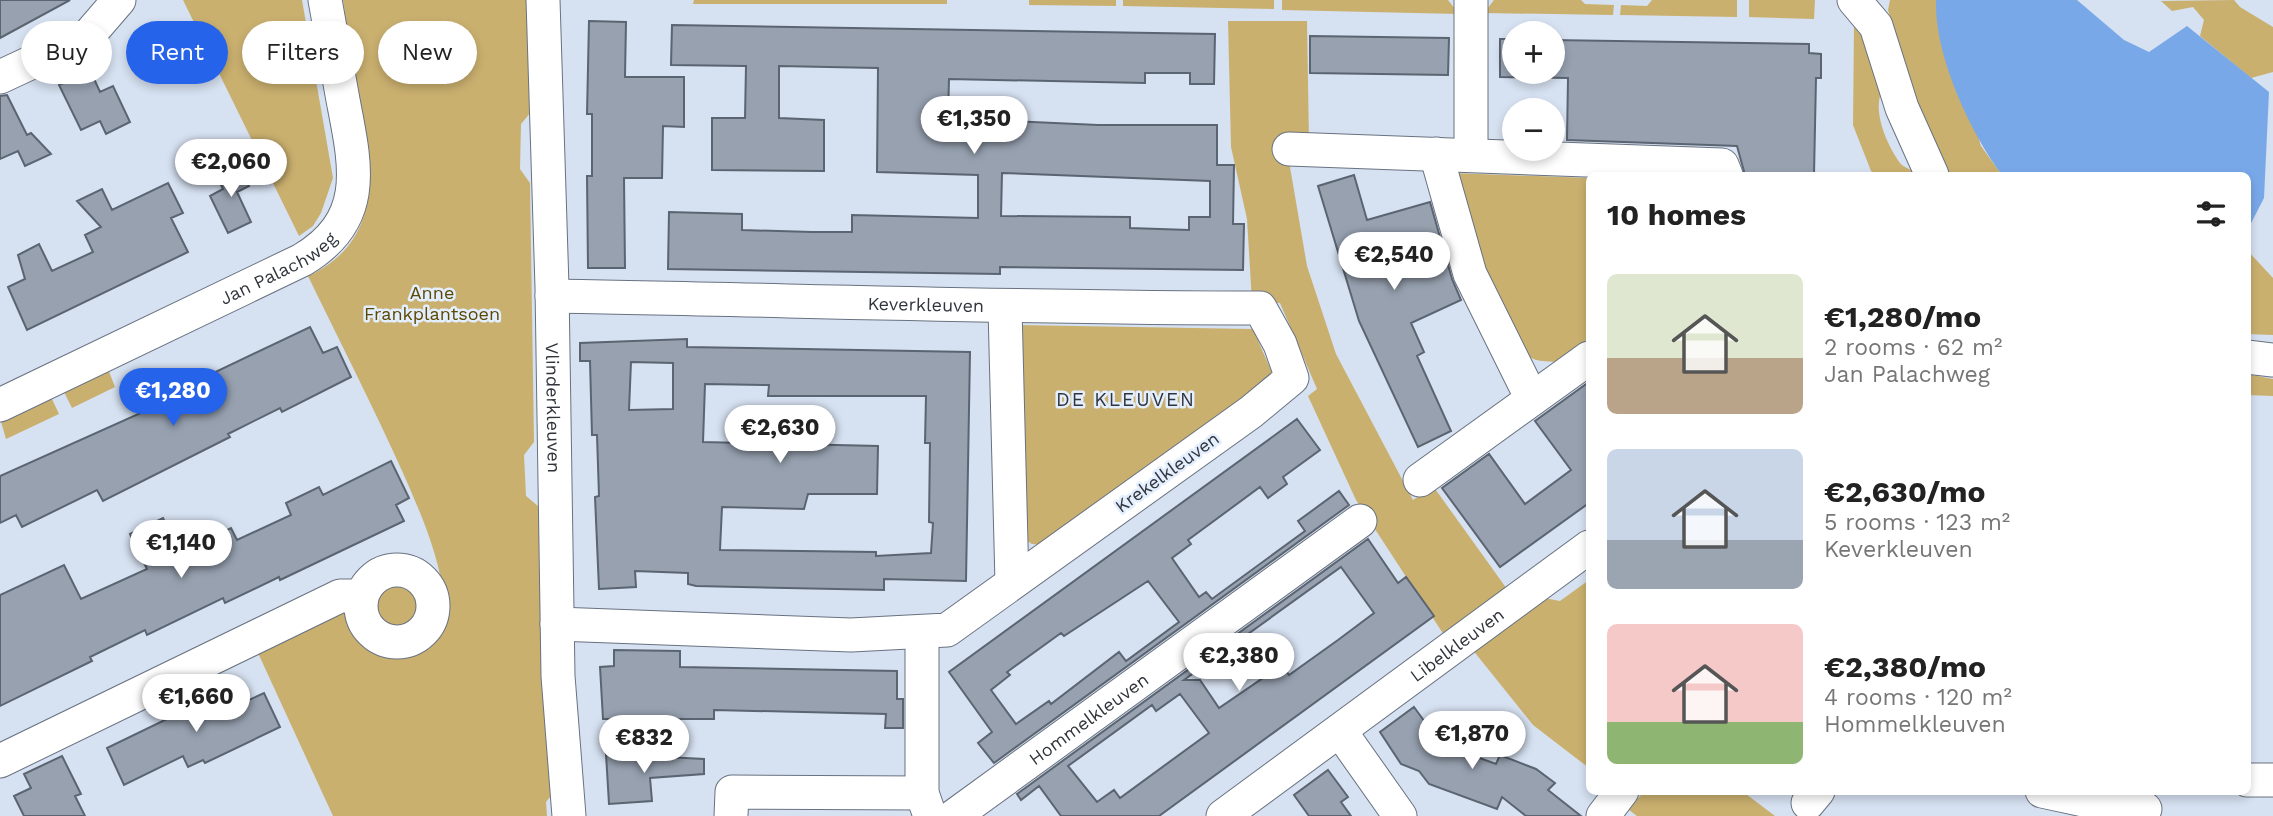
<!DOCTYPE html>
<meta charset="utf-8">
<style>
body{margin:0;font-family:"Work Sans",sans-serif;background:#f6f6f6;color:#222;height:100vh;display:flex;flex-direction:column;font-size:26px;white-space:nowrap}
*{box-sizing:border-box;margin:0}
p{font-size:23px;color:#767676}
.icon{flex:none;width:38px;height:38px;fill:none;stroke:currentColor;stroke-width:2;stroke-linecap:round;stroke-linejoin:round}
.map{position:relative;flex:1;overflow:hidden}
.details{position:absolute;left:1586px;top:172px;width:665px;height:623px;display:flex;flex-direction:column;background:#fff;border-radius:10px;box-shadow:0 4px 10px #0003}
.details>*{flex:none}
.guide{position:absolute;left:21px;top:21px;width:665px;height:63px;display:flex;gap:14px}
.fabs{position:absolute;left:1502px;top:21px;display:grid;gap:14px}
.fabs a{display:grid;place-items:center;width:63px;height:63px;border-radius:50%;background:#fff;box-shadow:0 4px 10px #0003;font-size:35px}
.price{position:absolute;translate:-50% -60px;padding:0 16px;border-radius:24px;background:#fff;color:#222;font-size:23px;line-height:46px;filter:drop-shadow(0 2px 4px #0008)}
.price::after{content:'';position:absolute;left:50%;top:42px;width:21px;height:16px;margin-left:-10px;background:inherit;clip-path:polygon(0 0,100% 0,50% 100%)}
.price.active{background:#2563eb;color:#fff}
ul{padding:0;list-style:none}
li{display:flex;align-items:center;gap:21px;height:175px;padding:0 21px}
li span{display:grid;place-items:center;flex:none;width:196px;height:140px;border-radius:10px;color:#555}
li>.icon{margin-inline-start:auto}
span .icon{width:84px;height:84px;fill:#fffc;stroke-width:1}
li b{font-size:30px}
h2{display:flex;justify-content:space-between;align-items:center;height:84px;padding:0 21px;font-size:30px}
.pill{padding:0 24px;border-radius:32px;background:#fff;box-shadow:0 4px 10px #0003;font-size:24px;line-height:63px}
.pill.active{background:#2563eb;color:#fff}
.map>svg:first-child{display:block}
.green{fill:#cab06f}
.water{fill:#79a8e9}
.building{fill:#97a1b0;stroke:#5b6471;stroke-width:2;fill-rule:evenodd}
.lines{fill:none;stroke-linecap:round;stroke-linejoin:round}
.minor-casing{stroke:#687280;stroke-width:35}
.minor{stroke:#fff;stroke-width:33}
.labels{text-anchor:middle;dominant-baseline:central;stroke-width:5;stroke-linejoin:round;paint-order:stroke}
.street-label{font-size:18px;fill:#31353b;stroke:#e3eefe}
.park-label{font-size:18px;fill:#5d4802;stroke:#e3eefe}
.neighbourhood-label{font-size:19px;letter-spacing:2px;fill:#31353b;stroke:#e3eefe}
</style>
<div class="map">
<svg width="2273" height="816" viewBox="0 0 2273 816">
<rect width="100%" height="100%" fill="#d6e1f1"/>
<path class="green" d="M183,0H302L333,178L321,213L313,226L299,236Z
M343,0H532L531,112L521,124L520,169L530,183L534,442L524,455L526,496L538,506L554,792L546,802L547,816H333L258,653L345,611C355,626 364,641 380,649C415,666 448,634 444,599C439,554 421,514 403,473C373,406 340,342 308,276C394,237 369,148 354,75C349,51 347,25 343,0Z
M694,0H947V4H693Z
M1029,0H1116V6L1029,5Z
M1123,0H1274V9L1123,6Z
M1282,0H1448L1459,14L1282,10Z
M1494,0H1581L1585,4L1614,5L1613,15L1484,13Z
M1652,0H1737V17L1620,15L1621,5L1647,6Z
M1749,0H1815L1814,19L1749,17Z
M1890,0H1936L1981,146L2002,175H1951L1930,138L1910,85L1888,10Z
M2234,0L2240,7L2273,27V72L2251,78L2200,36L2204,20L2193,7L2172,11L2161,1Z
M1228,21H1307L1309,141L1295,153L1290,167L1307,266L1336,354L1413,500L1433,486L1507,589L1444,635L1356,500L1308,396L1317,389L1280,303L1252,302L1247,219L1231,147Z
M1854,24L1860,31L1882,91C1872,111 1887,145 1900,163C1905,169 1913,169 1917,175H1876L1871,171L1853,125Z
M1453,173L1589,178V338L1556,362C1548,361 1536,362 1530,357C1495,330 1468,217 1453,173Z
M2247,250L2273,278V335L2247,334Z
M1013,325L1253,329L1276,382L1048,545L1032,544L1018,535Z
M108,369L115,387L72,408L63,390Z
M2247,374L2273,379V396L2247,395Z
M51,397L59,414L6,439L0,418Z
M1589,580V768L1533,725L1472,649L1544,598L1560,601Z
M375 607a23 23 0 1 1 46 0a23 23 0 1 1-46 0Z
M1644,791H1742L1775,816H1637L1629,810Z"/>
<path class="water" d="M1936,0H2077L2124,40L2149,52L2187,26L2269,92L2264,198L2247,231V175H2002C1970,132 1934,55 1936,0Z"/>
<path class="building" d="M0,0H70L0,38Z
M589,21L626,22L625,77H684V127L663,126L662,178H624L625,268H588L587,176H592V114H587Z
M155,23L176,34L188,60L184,72L167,81L144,73L133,50L134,33Z
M672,25L1215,34L1214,84H1190V73H1145V83L949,79L948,118L1098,125H1217V165H1234L1233,224H1244L1243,270L1000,267V274L668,269L669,212L742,214V230L812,232H852V215L978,218V175L877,172L878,68L779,66V118L824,120V171L712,170V118H745L746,66L671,65ZM1002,173L1210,181V217H1189V230L1130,228V217L1001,216Z
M1310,36L1449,38L1448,75L1310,73Z
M1500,39H1514V72H1552V40L1809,44V53L1821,54V78H1816L1814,175H1745L1737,146L1567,140L1568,78L1500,77Z
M90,70L100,92L113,86L130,122L106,134L100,121L81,130L59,85Z
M7,95L27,135L31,133L51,154L25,166L18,151L0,159V96Z
M238,163L249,186L237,192L251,222L228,233L210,196L223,189L216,174Z
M1354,175L1367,220L1430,202L1452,279L1461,300L1411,323L1424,352L1417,356L1451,431L1418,447L1359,321L1318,186Z
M168,183L183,213L171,218L188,252L27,330L8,287L25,279L18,255L39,244L52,271L93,252L85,235L101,227L77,201L102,189L112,210Z
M310,327L323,353L337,347L351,377L282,412L280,408L228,434L230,437L103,501L97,490L22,527L16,515L0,523V476L163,403L161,398Z
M687,339V347L970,352L966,581L884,579V590L696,586L688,584V573L635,571L636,587L599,589L595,497L599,496L597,435H592L590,361H580V343ZM631,362L673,363V409L629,410ZM705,384L769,385L768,396H926L925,443H930L929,522L933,523L931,553L876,556V552L720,550L722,507L804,509L808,494H877L878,446L703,442Z
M1589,382V503L1500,567L1442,488L1489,454L1525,504L1571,470L1535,421Z
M1297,419L1320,450L1283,477L1287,484L1268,498L1260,487L1188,540L1191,544L1172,558L1199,597L1206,592L1212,599L1305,531L1298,521L1339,491L1349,505L994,763L978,743L992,732L949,672ZM1148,581L1179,622L1126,661L1119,652L1051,704L1049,701L1016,724L991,690L1010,675L1007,672L1061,633L1064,636Z
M391,461L409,498L396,505L404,521L280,580L279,577L225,603L223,598L147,635L145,630L90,657L92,661L0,706V595L64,565L81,599L147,569L130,534L163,518L180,553L231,528L237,540L291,515L286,503L319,487L323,495Z
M1368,539L1398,583L1406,577L1434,616L1159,816H1061L1039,786L1021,800L1017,794ZM1341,567L1374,613L1338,640L1289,675L1282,665L1219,708L1200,680H1184ZM1180,694L1209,733L1120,798L1114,790L1097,802L1068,766L1152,705L1156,711Z
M614,650L680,651V667L897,671V699H903V728H885L886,714L714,710V719H603L600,667L614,666Z
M241,683L249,700L264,693L280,727L205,763L203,760L188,767L183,756L124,785L107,748Z
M1414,707L1441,744L1496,764L1500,755L1536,769L1555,783L1548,790L1581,816H1526L1502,797L1497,809L1429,784L1419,771L1401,764L1380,732Z
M606,754L704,759V774L650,778L652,801L609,804Z
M62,756L81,794L75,796L85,816H24L14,796L31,788L24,774Z
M1328,770L1348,797L1341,802L1351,816H1309L1294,795Z"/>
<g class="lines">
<defs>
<g id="minor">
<path id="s1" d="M543,0L552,287L558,676L569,816"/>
<path d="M1854,0L1876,26L1902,108L1932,175"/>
<path d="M0,77L88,36L119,0"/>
<path d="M1289,149L1722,165L1726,175"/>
<path d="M1436,154L1470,274L1532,399"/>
<path d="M1471,155V0"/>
<path id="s2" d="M552,296C788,300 1023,308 1260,308L1280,344L1292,378L1251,412L947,630L851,635L557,624"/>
<path d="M1005,308L1012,583"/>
<path d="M2247,357L2273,360"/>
<path id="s3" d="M0,405L302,260C369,220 356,167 343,100C337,67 331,33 325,0"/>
<path d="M1420,480L1589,358"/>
<circle cx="397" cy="606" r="36"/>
<path d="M922,634V793L930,816"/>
<path d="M1340,731L1400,816"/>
<path d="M0,761L340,596H362"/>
<path d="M2247,780H2273"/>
<path d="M2042,791L2125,809H2145"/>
<path d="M1808,803L1818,791"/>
<path d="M731,816L732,792L922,793"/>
<path id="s4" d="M954,816L1360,521"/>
<path id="s5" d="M1223,816L1589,547"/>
<path d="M1603,816L1622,791"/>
</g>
</defs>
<use href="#minor" class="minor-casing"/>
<use href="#minor" class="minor"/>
</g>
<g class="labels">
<g class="street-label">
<text stroke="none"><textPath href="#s3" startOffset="310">Jan Palachweg</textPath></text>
<text stroke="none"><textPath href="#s2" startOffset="374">Keverkleuven</textPath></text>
<text stroke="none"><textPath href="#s1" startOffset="408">Vlinderkleuven</textPath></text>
<text transform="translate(1167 472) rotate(-36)">Krekelkleuven</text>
<text stroke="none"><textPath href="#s5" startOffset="290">Libelkleuven</textPath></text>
<text stroke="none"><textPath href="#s4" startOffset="166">Hommelkleuven</textPath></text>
</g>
<g class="park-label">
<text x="432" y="292">Anne<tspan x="432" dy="21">Frankplantsoen</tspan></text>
</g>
<g class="neighbourhood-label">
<text x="1126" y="399">DE KLEUVEN</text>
</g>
</g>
</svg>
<div class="fabs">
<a>+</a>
<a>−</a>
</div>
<b class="price" style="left:974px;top:156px">€1,350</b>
<b class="price" style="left:231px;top:199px">€2,060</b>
<b class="price" style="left:1394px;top:292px">€2,540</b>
<b class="price active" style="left:173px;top:428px">€1,280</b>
<b class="price" style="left:780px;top:465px">€2,630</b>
<b class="price" style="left:181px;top:580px">€1,140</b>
<b class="price" style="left:1239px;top:693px">€2,380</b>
<b class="price" style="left:196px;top:734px">€1,660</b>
<b class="price" style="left:1472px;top:771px">€1,870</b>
<b class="price" style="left:644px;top:775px">€832</b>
<div class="guide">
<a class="pill">Buy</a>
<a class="pill active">Rent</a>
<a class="pill">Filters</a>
<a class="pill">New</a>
</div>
<section class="details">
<h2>10 homes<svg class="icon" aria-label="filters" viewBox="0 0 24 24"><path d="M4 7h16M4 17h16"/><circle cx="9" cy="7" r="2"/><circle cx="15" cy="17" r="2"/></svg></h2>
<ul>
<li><span style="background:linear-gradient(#dfe7d0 60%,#b9a48a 0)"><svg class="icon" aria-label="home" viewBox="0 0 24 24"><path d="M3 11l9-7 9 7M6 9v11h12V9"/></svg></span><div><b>€1,280/mo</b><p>2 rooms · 62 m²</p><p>Jan Palachweg</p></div></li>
<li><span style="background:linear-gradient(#c9d6e8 65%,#9aa5b1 0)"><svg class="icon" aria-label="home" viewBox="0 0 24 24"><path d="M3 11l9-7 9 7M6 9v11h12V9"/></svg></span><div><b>€2,630/mo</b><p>5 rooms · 123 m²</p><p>Keverkleuven</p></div></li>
<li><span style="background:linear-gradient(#f6c9c9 70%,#8fb573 0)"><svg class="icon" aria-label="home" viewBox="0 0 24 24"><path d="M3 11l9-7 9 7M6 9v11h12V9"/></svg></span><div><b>€2,380/mo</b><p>4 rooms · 120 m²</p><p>Hommelkleuven</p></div></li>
</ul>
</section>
</div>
